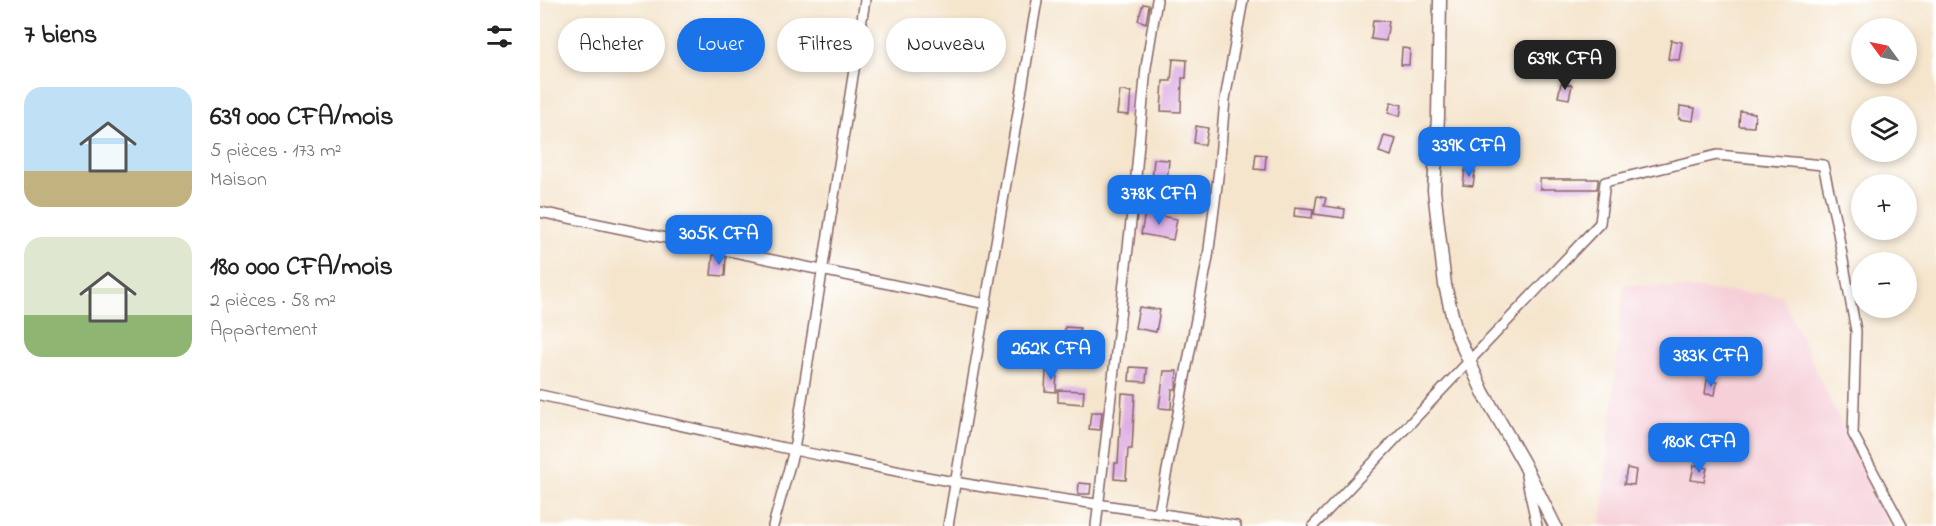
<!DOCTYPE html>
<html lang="fr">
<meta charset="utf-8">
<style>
body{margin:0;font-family:"Indie Flower",sans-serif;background:#f6f6f6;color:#222;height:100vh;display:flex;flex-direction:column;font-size:22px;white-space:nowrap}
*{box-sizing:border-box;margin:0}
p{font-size:20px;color:#767676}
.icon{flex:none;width:33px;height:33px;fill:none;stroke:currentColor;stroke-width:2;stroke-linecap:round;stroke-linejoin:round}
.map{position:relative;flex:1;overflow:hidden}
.sheet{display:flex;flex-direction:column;background:#fff;width:540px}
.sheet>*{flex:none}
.hud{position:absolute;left:18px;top:18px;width:570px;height:54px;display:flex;gap:12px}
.needle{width:39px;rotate:303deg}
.buttons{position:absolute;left:1311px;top:18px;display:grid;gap:12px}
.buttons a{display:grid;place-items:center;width:66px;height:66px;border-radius:50%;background:#fff;box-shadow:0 3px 9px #0003;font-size:30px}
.price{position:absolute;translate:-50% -51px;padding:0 14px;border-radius:12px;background:#1a73e8;color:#fff;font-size:20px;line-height:39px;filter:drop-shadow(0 2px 3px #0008)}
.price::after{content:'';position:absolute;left:50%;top:36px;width:18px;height:14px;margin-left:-9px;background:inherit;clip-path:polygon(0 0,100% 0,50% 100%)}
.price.current{background:#222;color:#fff}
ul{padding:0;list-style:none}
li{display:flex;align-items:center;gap:18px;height:150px;padding:0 24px}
li span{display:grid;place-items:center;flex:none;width:168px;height:120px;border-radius:18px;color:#555}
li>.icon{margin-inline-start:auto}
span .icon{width:72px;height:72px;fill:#fffc;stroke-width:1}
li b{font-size:26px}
h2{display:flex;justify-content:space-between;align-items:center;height:72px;padding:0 24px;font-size:26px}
.pill{padding:0 21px;border-radius:27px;background:#fff;box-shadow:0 3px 9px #0003;font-size:21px;line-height:54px}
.pill.current{background:#1a73e8;color:#fff}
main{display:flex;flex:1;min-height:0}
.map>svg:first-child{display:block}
.built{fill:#f6cfd8}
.building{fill:#ddace2}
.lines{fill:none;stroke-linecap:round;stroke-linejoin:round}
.minor-casing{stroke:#866464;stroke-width:12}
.tertiary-casing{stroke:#866464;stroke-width:15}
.minor{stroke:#fff;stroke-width:9}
.tertiary{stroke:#fff;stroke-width:12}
</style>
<main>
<section class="sheet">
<h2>7 biens<svg class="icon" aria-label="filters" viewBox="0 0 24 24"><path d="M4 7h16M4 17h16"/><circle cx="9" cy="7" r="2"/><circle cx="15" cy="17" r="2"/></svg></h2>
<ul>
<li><span style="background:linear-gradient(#bfe0f5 70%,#c2b280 0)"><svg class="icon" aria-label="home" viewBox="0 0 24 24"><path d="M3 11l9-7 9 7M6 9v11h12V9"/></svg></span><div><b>639 000 CFA/mois</b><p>5 pièces · 173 m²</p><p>Maison</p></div></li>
<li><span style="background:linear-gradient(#dfe7d0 65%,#8fb573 0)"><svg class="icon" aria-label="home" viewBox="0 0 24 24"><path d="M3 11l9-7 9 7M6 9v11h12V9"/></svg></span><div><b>180 000 CFA/mois</b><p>2 pièces · 58 m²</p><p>Appartement</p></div></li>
</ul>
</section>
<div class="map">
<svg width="1396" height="526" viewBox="0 0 1396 526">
<rect width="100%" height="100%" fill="#fff"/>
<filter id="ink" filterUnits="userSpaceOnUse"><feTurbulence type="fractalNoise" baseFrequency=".0167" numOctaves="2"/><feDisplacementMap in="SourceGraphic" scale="12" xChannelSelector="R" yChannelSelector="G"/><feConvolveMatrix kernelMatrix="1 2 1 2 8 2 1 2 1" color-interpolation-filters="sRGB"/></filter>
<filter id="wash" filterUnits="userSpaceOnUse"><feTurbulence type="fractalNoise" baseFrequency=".008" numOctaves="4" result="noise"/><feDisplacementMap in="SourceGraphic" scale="24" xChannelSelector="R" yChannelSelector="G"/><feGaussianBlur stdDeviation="1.35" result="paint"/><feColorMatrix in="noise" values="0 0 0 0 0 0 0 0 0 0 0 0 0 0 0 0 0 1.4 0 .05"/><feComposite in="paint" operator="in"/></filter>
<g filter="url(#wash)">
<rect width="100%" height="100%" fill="#f5e5cd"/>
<path class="built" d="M1084,284L1241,295L1349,526H1061Z"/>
<g id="blocks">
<path class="building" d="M603,4L609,5L606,23L598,20Z
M833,20L849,21L846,41L831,39Z
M1131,40L1142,42L1139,60L1128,59Z
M862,48L870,49L869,65H861Z
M633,59L647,60L646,78H642L641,112L621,111L623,81H631Z
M1021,83L1032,85L1029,99L1018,97Z
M580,91L591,92L589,115L577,114Z
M851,102L862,105L860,116L848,113Z
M1140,106L1155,108L1153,121L1139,119Z
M1200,111L1215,113L1214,127L1199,126Z
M656,126L668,128L665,145L654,143Z
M844,136L856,139L851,156L839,152Z
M716,154L726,155L725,170L714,169Z
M614,159L629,160L627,182L612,181Z
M925,170L935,171L933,186L923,185Z
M1000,179H1058V182L1057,189H1000Z
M777,196L786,198L784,206L805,209L804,218L774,214Z
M755,207L773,209L772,218L754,216Z
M605,213L637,219L633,240L601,234Z
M173,255L186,257L185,276L171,275Z
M599,307L620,310L616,332L595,328Z
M525,327L540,328L538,361L523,360Z
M590,367L607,368L606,382L589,381Z
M506,371H517L516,392L505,391Z
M624,371H637L636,389H632L631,409L619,408Z
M1167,380L1177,382L1175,395L1165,394Z
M518,390L544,391L543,404L518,402Z
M582,393L595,394L592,449H588L586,480L574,479L575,463H578Z
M551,412H562L560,430L549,429Z
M1154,465L1167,468L1164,482L1151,480Z
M1087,468L1096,470L1094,485L1084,484Z
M539,483L551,484L550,494H538Z"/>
</g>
</g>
<g filter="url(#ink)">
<use href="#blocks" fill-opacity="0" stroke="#866464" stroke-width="1.5"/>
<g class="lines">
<defs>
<path id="minor" d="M0,212L446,304
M0,395L254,450L325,0
M986,476L997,526
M619,512L668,257L679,169L685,99L703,0
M233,526L254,450C307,461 361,473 415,482C509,499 603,509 696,526
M408,526L497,0
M556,526L595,187L606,67L617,0
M773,526L1060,223L1065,182L1177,155L1283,165L1296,222L1316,331L1313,434L1362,526"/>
<path id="tertiary" d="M900,0L898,116L894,190L905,285L916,332L943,392L983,462L1015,526"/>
</defs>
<use href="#minor" class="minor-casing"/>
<use href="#tertiary" class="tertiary-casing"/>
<use href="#minor" class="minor"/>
<use href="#tertiary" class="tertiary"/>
</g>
</g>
</svg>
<div class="buttons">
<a><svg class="needle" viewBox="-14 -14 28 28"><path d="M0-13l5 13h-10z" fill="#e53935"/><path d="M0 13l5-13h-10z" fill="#767676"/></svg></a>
<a><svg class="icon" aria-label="layers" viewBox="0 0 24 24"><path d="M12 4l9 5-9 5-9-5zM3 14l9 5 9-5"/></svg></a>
<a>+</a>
<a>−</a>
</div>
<b class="price current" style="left:1025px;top:91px">639K CFA</b>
<b class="price" style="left:929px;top:178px">339K CFA</b>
<b class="price" style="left:619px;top:226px">378K CFA</b>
<b class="price" style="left:179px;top:266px">305K CFA</b>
<b class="price" style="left:511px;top:381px">262K CFA</b>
<b class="price" style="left:1171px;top:388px">383K CFA</b>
<b class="price" style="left:1159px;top:474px">180K CFA</b>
<div class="hud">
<a class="pill">Acheter</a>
<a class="pill current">Louer</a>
<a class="pill">Filtres</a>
<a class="pill">Nouveau</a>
</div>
</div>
</main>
